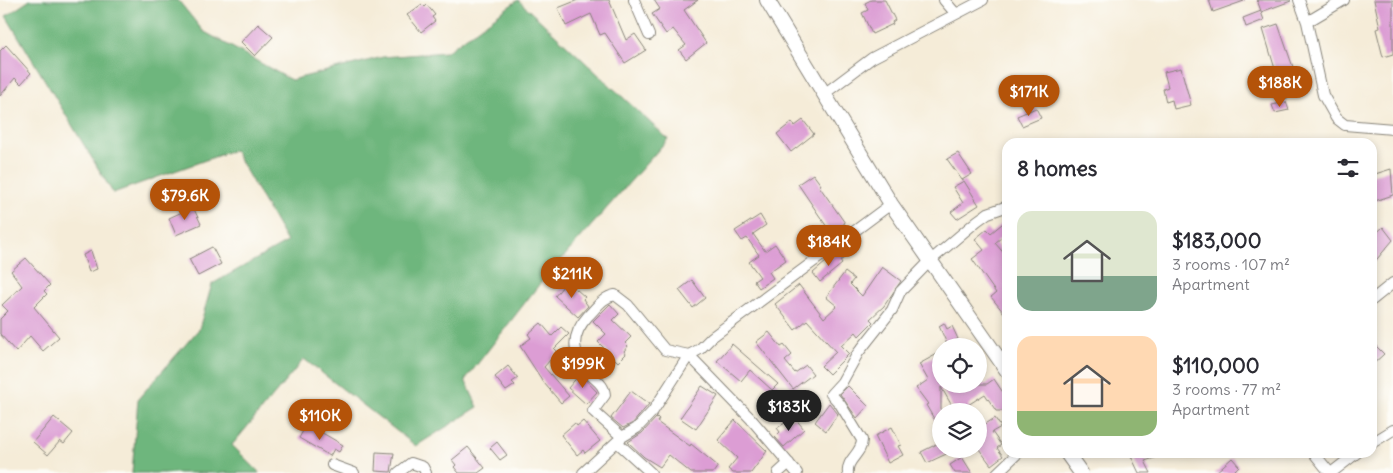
<!DOCTYPE html>
<meta charset="utf-8">
<style>
body{margin:0;font-family:Delius,sans-serif;background:#f7f7f7;color:#2b2b33;height:100vh;display:flex;flex-direction:column;font-size:19px;white-space:nowrap}
*{box-sizing:border-box;margin:0}
p{font-size:16px;color:#7c7c81}
.icon{flex:none;width:28px;height:28px;fill:none;stroke:currentColor;stroke-width:2;stroke-linecap:round;stroke-linejoin:round}
.map{position:relative;flex:1;overflow:hidden}
.side{position:absolute;left:1002px;top:138px;width:375px;height:320px;display:flex;flex-direction:column;background:#fff;border-radius:15px;box-shadow:0 2px 8px #0003}
.side>*{flex:none}
.buttons{position:absolute;left:932px;top:338px;display:grid;gap:10px}
.buttons a{display:grid;place-items:center;width:55px;height:55px;border-radius:50%;background:#fff;box-shadow:0 2px 8px #0003;font-size:25px}
.price{position:absolute;translate:-50% -42px;padding:0 11px;border-radius:18px;background:#b45309;color:#fff;font-size:16px;line-height:32px;filter:drop-shadow(0 1px 2px #0008)}
.price::after{content:'';position:absolute;left:50%;top:30px;width:15px;height:11px;margin-left:-8px;background:inherit;clip-path:polygon(0 0,100% 0,50% 100%)}
.price.on{background:#222;color:#fff}
ul{padding:0;list-style:none}
li{display:flex;align-items:center;gap:15px;height:125px;padding:0 15px}
li span{display:grid;place-items:center;flex:none;width:140px;height:100px;border-radius:15px;color:#555}
li>.icon{margin-inline-start:auto}
span .icon{width:60px;height:60px;fill:#fffc;stroke-width:1}
li b{font-size:21px}
h2{display:flex;justify-content:space-between;align-items:center;height:60px;padding:0 15px;font-size:21px}
.map>svg:first-child{display:block}
.forest{fill:#6eb67d;stroke:#45694c}
.building{fill:#dc9dd4}
.lines{fill:none;stroke-linecap:round;stroke-linejoin:round}
.street-casing{stroke:#88847a;stroke-width:12}
.secondary-casing{stroke:#88847a;stroke-width:16}
.street{stroke:#fff;stroke-width:10}
.secondary{stroke:#fff;stroke-width:14}
</style>
<div class="map">
<svg width="1393" height="473" viewBox="0 0 1393 473">
<rect width="100%" height="100%" fill="#fdfcf7"/>
<filter id="ink" filterUnits="userSpaceOnUse"><feTurbulence type="fractalNoise" baseFrequency=".02" numOctaves="2"/><feDisplacementMap in="SourceGraphic" scale="10" xChannelSelector="R" yChannelSelector="G"/><feConvolveMatrix kernelMatrix="1 2 1 2 8 2 1 2 1" color-interpolation-filters="sRGB"/></filter>
<filter id="wash" filterUnits="userSpaceOnUse"><feTurbulence type="fractalNoise" baseFrequency=".0096" numOctaves="4" result="noise"/><feDisplacementMap in="SourceGraphic" scale="20" xChannelSelector="R" yChannelSelector="G"/><feGaussianBlur stdDeviation="1.12" result="paint"/><feColorMatrix in="noise" values="0 0 0 0 0 0 0 0 0 0 0 0 0 0 0 0 0 1.4 0 .05"/><feComposite in="paint" operator="in"/></filter>
<g filter="url(#wash)">
<rect width="100%" height="100%" fill="#f5ecd8"/>
<path class="forest" d="M30,0H178L203,31L291,80L383,57L446,52L518,0L668,139L538,286L465,380L478,407L416,446L304,359L232,445L260,473H132L138,399L199,329L212,284L287,242L234,150L113,193L6,16Z"/>
<g id="blocks">
<path class="building" d="M578,0H609L626,40L635,34L646,50L625,63L605,33L600,35L591,14L566,26L558,8Z
M654,0H698L684,10L706,43L686,59L679,50L686,45L673,29L666,34L652,14L660,9Z
M871,0H885L895,20L892,22L893,24L872,34L862,13L868,10L865,3Z
M1209,0H1244V1L1213,12Z
M1257,0H1290L1291,1L1261,12L1264,20L1246,27L1243,18L1261,11Z
M1374,0H1393V54L1383,57L1376,29L1380,28Z
M422,4L425,7L427,5L435,15L432,17L435,21L421,32L407,15Z
M258,24L273,37L255,56L241,42Z
M1278,24L1302,93L1284,99L1263,29Z
M6,45L31,73L21,84L15,78L0,96V51Z
M1181,68L1191,105L1174,109L1172,100L1166,102L1163,89L1168,87L1164,72Z
M1286,102L1289,110L1275,113L1272,105Z
M1036,108L1041,118L1022,126L1017,116Z
M803,120L814,134L791,152L777,134L792,122L795,126Z
M958,153L972,174L962,180L947,159Z
M1391,169L1393,195L1372,202V175Z
M813,174L821,185L819,186L845,223L831,233L798,184Z
M964,181L979,205L957,219L951,212L963,203L953,187Z
M193,207L201,224L176,235L169,218Z
M760,215L766,225L753,234L765,251L775,244L786,260L769,272L773,278L759,288L754,281L760,277L749,262L759,255L747,238L742,241L735,231Z
M1008,219V232L995,243L1008,258V318L991,297L996,293L972,259L984,250L975,239L987,229L991,233Z
M1383,227L1393,240L1372,265V237Z
M212,247L221,264L198,276L189,259Z
M91,251L97,269L89,272L83,255Z
M839,251L844,258L840,261L842,264L820,282L813,273Z
M26,258L50,285L44,291L47,294L34,307L59,337L43,351L30,336L16,352L0,334V319L8,311L2,305L22,286L11,271Z
M882,267L901,281L884,306L870,319L873,322L859,336L856,332L841,346L849,354L829,374L821,366L836,352L807,320L795,330L775,304L799,285L824,318L837,306L826,297L845,272L854,279L850,284L862,296Z
M692,280L705,298L693,308L679,290Z
M567,281L585,297L583,299L588,306L578,317L555,296Z
M610,304L619,314L613,320L631,337L625,343L628,346L624,351L626,354L618,362L598,342L606,334L593,321Z
M541,323L552,336L561,327L569,334L554,349L557,352L544,367L569,396L561,403L544,383L520,346L531,338L528,334Z
M944,323L947,329L952,326L958,339L954,341L956,346H948L939,326Z
M769,332L781,347L784,345L792,355L785,361L795,373L806,365L813,374L793,389L756,342Z
M1372,342L1384,354L1372,365Z
M732,344L778,384L772,390L750,370L741,381L717,361Z
M941,352V384H987L994,379L1008,400V411H996L985,394L968,405L971,411H955L941,387V431L926,405L928,404L916,388L928,380L919,364Z
M508,366L518,378L512,382L515,385L506,391L495,377Z
M580,374L597,392L586,404L568,388Z
M702,386L718,396L696,429L680,418Z
M848,386L868,406L857,418L840,394Z
M631,391L649,404L633,423L623,428L611,418Z
M829,403L838,414L826,431L815,422Z
M54,417L73,433L64,444L60,441L48,455L33,442Z
M657,417L659,419L657,422L690,446L691,444L718,466L713,473H691L669,455L660,467L644,457L628,442L642,433Z
M794,417L804,429L784,447L775,437L780,432L777,428Z
M995,418L1001,427L992,432L1001,445L997,448L1003,456L991,465L979,449V428Z
M735,420L767,451L751,473H733L728,469L737,458L718,440Z
M583,421L600,441L585,453L583,450L577,455L561,435L575,423L577,426Z
M307,424L343,445L339,452L334,449L330,456L299,438Z
M892,427L901,445L898,446L903,455L888,463L875,436Z
M497,442L507,455L500,460L490,448Z
M941,442V449H957L927,463L921,452Z
M468,447L485,468L478,473H459L454,467L456,465L452,460Z
M376,452L394,453L391,472L375,471Z
M1139,452H1167V454L1145,461L1151,473H1139L1131,456Z
M962,457L972,473H955L950,465Z
M1232,458L1239,466L1235,470L1238,473H1215Z"/>
</g>
</g>
<g filter="url(#ink)">
<use href="#blocks" fill-opacity="0" stroke="#88847a" stroke-width="1"/>
<g class="lines">
<defs>
<path id="street" d="M634,0L649,35
M944,0L956,14
M1299,0L1307,22L1323,95L1336,118L1345,125L1393,129
M1307,22L1344,0
M824,94L872,58L983,0
M1372,300L1393,283
M622,437L593,411L605,395C604,384 596,381 590,374C571,354 570,336 588,316C597,307 603,297 615,295L628,305L665,350L689,355L751,419L797,473
M617,442L651,473
M1372,443L1393,430
M1313,452L1330,473
M332,465L354,473
M398,473L411,463L423,467L426,473
M583,473L622,437L637,428L653,411L689,355L700,349L712,337L891,204
M778,473L789,463
M848,473C846,459 862,454 862,440L840,404L831,394L842,382L858,353L892,310L900,292L931,260L977,221L988,213L1008,206
M997,473L1019,452
M1331,473L1358,452"/>
<path id="secondary" d="M767,0L891,204L1008,372
M1066,452L1081,473"/>
</defs>
<use href="#street" class="street-casing"/>
<use href="#secondary" class="secondary-casing"/>
<use href="#street" class="street"/>
<use href="#secondary" class="secondary"/>
</g>
</g>
</svg>
<div class="buttons">
<a><svg class="icon" aria-label="locate" viewBox="0 0 24 24"><circle cx="12" cy="12" r="6"/><path d="M12 2v4M12 18v4M2 12h4M18 12h4"/></svg></a>
<a><svg class="icon" aria-label="layers" viewBox="0 0 24 24"><path d="M12 4l9 5-9 5-9-5zM3 14l9 5 9-5"/></svg></a>
</div>
<b class="price" style="left:1280px;top:108px">$188K</b>
<b class="price" style="left:1029px;top:117px">$171K</b>
<b class="price" style="left:185px;top:221px">$79.6K</b>
<b class="price" style="left:829px;top:267px">$184K</b>
<b class="price" style="left:572px;top:299px">$211K</b>
<b class="price" style="left:583px;top:389px">$199K</b>
<b class="price on" style="left:789px;top:432px">$183K</b>
<b class="price" style="left:320px;top:441px">$110K</b>
<section class="side">
<h2>8 homes<svg class="icon" aria-label="filters" viewBox="0 0 24 24"><path d="M4 7h16M4 17h16"/><circle cx="9" cy="7" r="2"/><circle cx="15" cy="17" r="2"/></svg></h2>
<ul>
<li><span style="background:linear-gradient(#dfe7d0 65%,#7fa58c 0)"><svg class="icon" aria-label="home" viewBox="0 0 24 24"><path d="M3 11l9-7 9 7M6 9v11h12V9"/></svg></span><div><b>$183,000</b><p>3 rooms · 107 m²</p><p>Apartment</p></div></li>
<li><span style="background:linear-gradient(#ffd9b3 75%,#8fb573 0)"><svg class="icon" aria-label="home" viewBox="0 0 24 24"><path d="M3 11l9-7 9 7M6 9v11h12V9"/></svg></span><div><b>$110,000</b><p>3 rooms · 77 m²</p><p>Apartment</p></div></li>
</ul>
</section>
</div>
